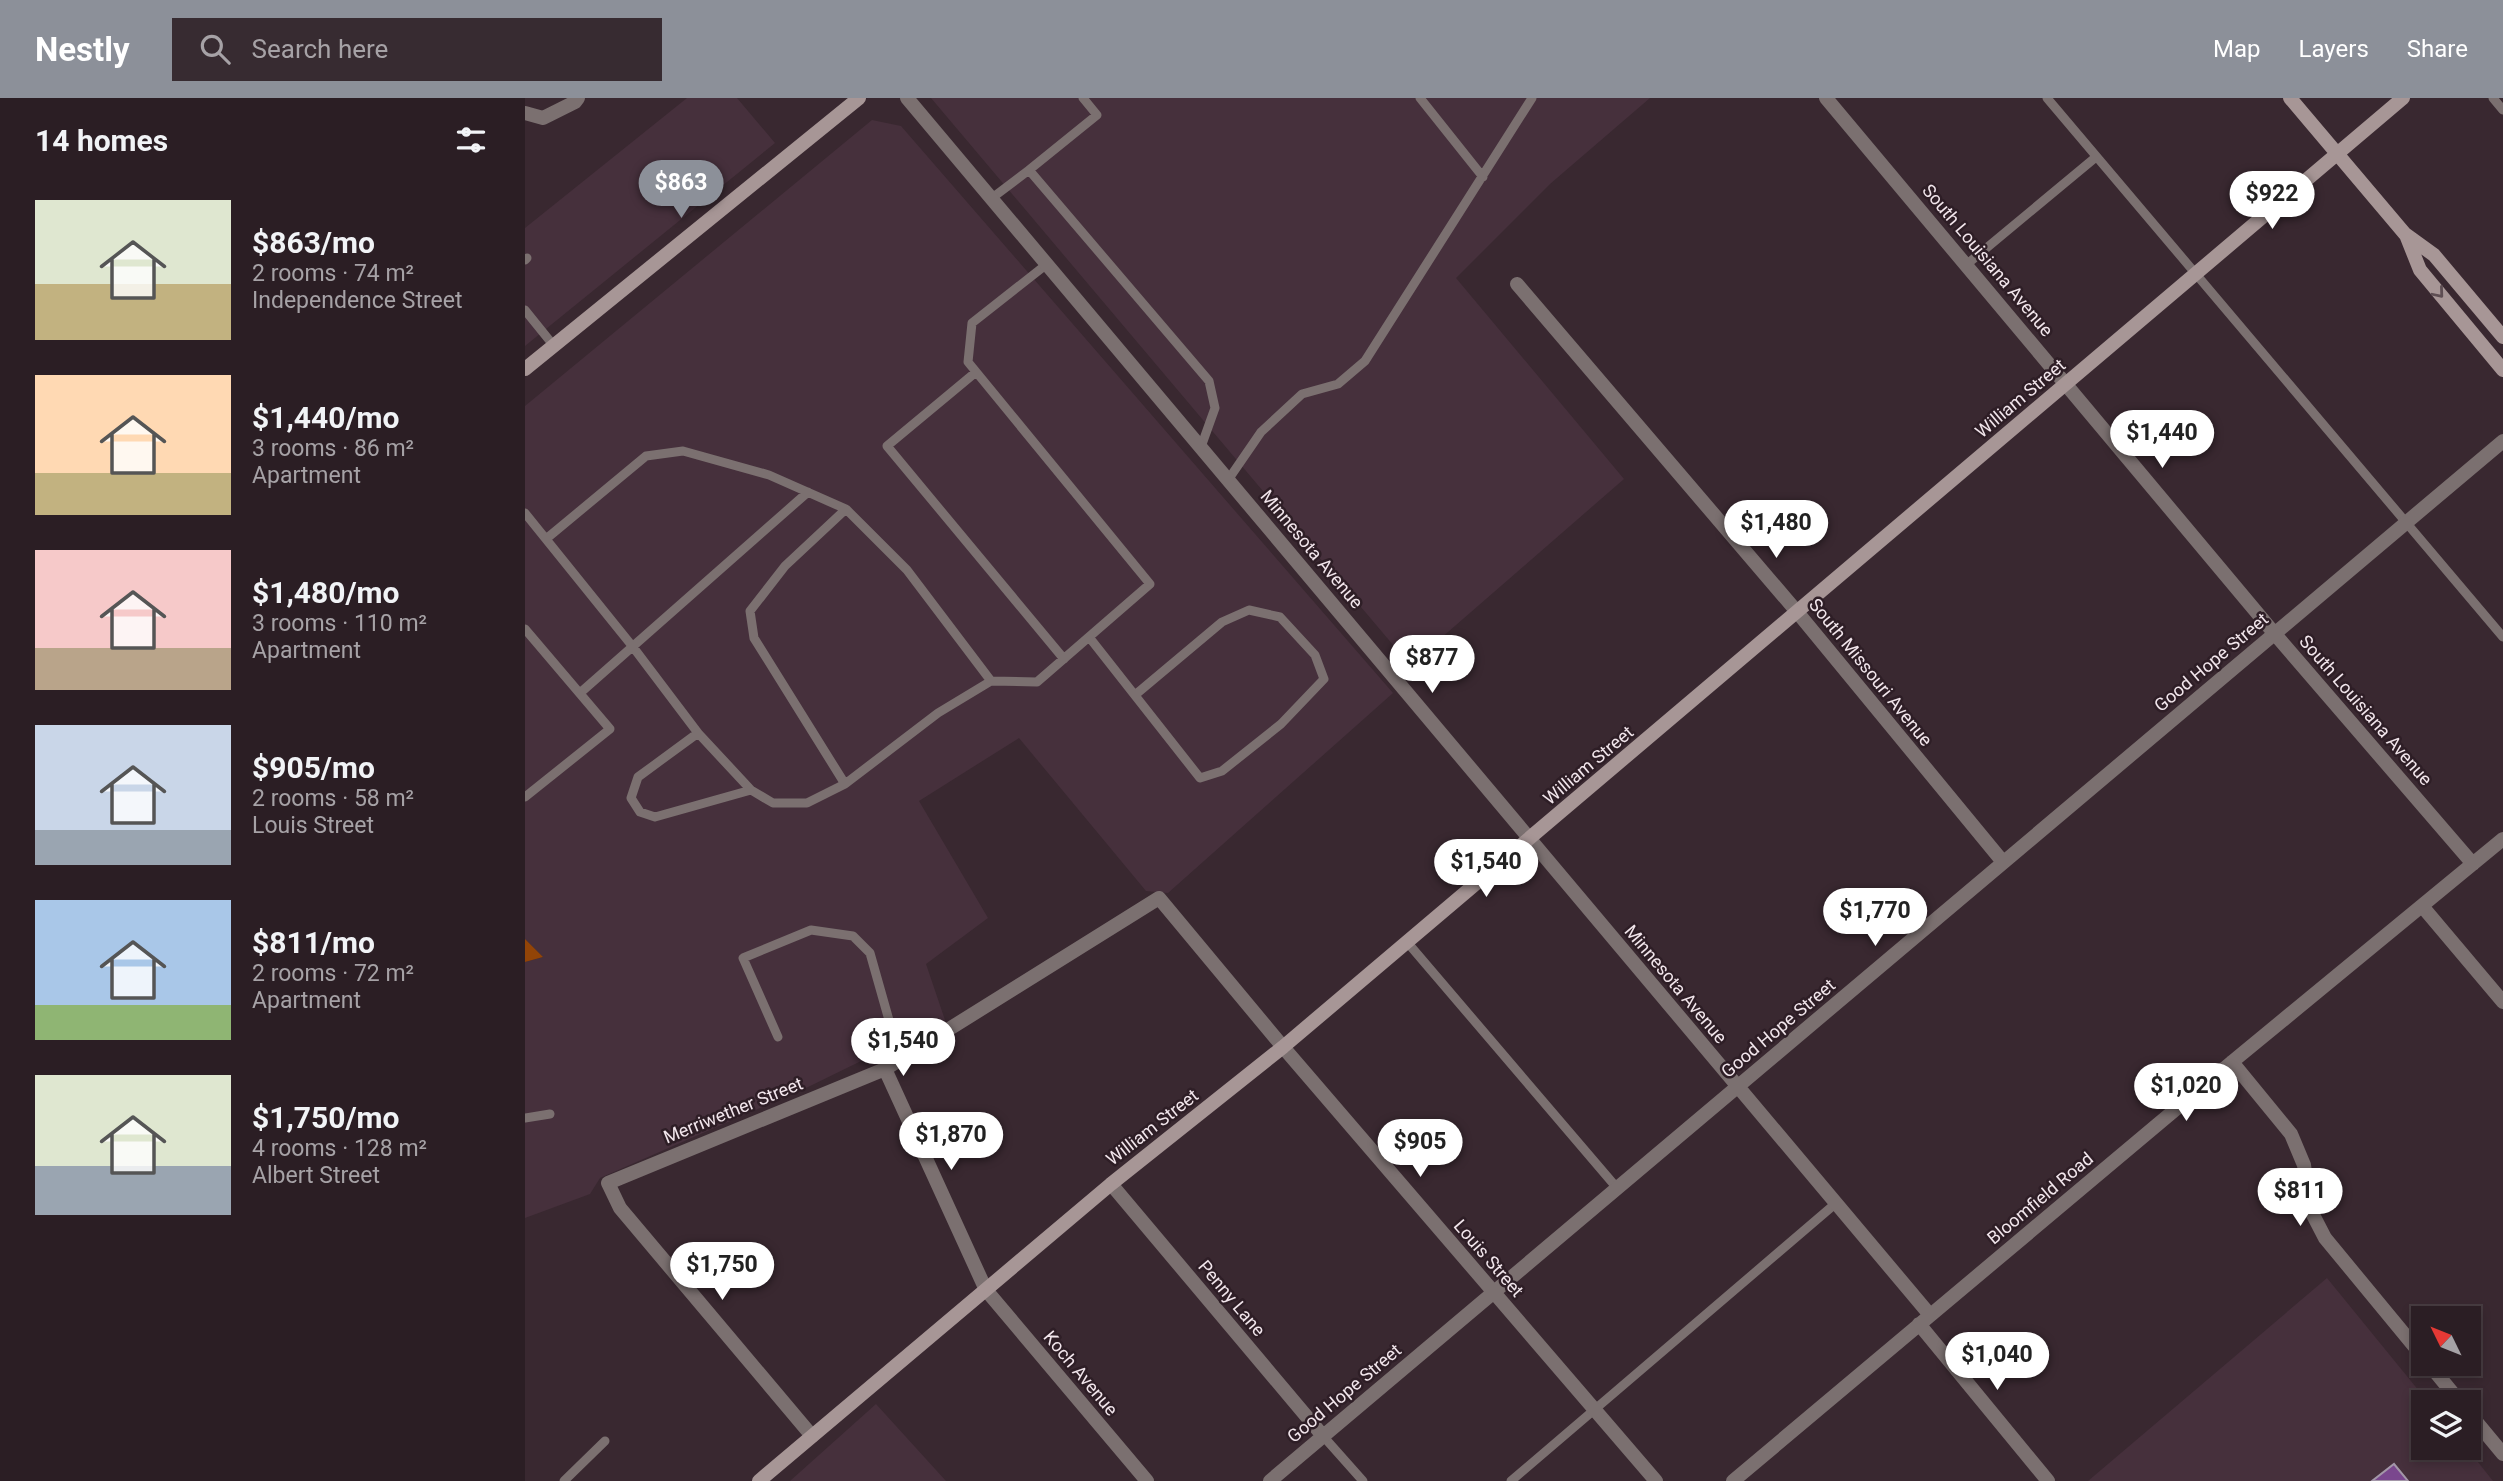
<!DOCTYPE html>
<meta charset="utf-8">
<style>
body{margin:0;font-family:Roboto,sans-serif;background:#372b31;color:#f1f3f6;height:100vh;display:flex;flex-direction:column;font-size:26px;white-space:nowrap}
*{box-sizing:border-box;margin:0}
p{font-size:23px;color:#a6a2a6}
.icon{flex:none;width:38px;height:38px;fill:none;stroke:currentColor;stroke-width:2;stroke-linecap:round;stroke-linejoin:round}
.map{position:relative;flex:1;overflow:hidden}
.sheet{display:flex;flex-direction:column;background:#2b1e24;width:525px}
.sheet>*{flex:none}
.needle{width:46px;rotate:313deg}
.buttons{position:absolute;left:1886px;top:1208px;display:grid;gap:14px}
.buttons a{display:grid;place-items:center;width:70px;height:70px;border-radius:0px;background:#2b1e24;box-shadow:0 4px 10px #0003,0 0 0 2px #473c41;font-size:35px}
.price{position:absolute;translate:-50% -60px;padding:0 16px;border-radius:24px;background:#fff;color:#222;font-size:23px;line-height:46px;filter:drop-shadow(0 2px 4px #0008)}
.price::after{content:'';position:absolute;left:50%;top:42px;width:21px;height:16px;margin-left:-10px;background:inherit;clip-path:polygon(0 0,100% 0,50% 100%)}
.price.selected{background:#8c9099;color:#fff}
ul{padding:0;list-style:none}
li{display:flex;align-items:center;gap:21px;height:175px;padding:0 35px}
li span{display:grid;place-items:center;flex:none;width:196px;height:140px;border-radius:0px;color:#555}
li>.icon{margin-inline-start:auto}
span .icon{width:84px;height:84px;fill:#fffc;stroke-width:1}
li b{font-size:30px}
h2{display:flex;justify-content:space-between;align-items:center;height:84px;padding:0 35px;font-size:30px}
header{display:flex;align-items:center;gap:42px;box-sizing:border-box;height:98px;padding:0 35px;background:#8c9099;color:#fff}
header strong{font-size:33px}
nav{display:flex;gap:38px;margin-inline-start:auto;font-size:24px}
.search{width:490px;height:63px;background:#372b31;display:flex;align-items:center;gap:18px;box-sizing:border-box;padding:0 24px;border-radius:0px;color:#a6a2a6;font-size:26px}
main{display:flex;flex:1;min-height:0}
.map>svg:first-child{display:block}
.built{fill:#46303c}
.forest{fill:#924407}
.building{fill:#7a478e;stroke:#a396a8;stroke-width:2}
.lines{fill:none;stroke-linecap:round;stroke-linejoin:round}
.lane{stroke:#7b7070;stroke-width:9}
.street{stroke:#7b7070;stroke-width:14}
.secondary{stroke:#a79696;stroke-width:14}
.oneway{stroke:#5e4e53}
.labels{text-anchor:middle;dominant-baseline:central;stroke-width:5;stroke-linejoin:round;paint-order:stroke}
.street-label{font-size:18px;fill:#f2e6ec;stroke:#2e1e26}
</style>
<header>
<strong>Nestly</strong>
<div class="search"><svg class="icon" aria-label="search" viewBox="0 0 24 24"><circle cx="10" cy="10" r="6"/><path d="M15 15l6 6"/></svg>Search here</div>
<nav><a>Map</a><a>Layers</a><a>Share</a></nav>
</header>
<main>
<section class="sheet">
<h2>14 homes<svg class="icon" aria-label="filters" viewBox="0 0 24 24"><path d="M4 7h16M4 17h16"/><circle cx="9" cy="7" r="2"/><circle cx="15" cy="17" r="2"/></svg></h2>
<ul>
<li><span style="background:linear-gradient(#dfe7d0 60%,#c2b280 0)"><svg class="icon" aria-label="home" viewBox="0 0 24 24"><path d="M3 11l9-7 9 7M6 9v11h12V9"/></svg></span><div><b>$863/mo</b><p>2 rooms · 74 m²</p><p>Independence Street</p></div></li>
<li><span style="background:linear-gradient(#ffd9b3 70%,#c2b280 0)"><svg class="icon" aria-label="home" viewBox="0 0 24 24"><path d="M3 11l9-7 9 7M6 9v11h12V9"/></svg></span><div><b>$1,440/mo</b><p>3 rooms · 86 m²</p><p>Apartment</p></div></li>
<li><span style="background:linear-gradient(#f6c9c9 70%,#b9a48a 0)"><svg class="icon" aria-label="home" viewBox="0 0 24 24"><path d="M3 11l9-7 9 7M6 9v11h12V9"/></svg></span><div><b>$1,480/mo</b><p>3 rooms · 110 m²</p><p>Apartment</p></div></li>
<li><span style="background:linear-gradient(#c9d6e8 75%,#9aa5b1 0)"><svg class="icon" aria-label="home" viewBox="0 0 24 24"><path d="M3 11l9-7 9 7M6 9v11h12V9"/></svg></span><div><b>$905/mo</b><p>2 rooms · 58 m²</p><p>Louis Street</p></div></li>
<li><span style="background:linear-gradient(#a9c7e8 75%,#8fb573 0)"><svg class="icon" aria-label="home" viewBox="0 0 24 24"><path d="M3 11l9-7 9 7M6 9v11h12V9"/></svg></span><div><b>$811/mo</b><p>2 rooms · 72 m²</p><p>Apartment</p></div></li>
<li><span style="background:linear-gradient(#dfe7d0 65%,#9aa5b1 0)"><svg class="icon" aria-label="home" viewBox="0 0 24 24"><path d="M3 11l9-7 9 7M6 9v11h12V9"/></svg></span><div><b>$1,750/mo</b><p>4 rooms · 128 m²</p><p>Albert Street</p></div></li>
</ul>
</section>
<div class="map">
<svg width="1978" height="1383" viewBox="0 0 1978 1383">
<rect width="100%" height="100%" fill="#392830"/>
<path class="built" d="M162,0H212L250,45L0,248V130Z
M406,0H1125L1025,86L931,180L1099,381L885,567Z
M347,22L376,28L868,595L643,795L621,793L494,640L394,703L463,820L401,866L420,922L283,989L75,1080L65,1096L0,1120V864L18,859L0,841V308Z
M1802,1180L1903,1304H1899V1349H1941L1968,1383H1563Z
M351,1306L421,1383H265Z"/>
<path class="forest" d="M0,841L18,859L0,864Z"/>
<path class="building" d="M1869,1366L1883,1383H1847Z"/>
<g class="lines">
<path class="lane" d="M895,0L958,79
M1522,0L1978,539
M1968,0L1978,12
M504,72L572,17L558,0
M467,100L504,72L684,283L690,310L676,349
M0,162L2,160
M1441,167L1571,59
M0,212L29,248
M451,274L362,348L539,561
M703,382L736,334L777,296L813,286L840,263L1007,0
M0,415L108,549L173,635L226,692L248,705H282L320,686L413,615L466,583L382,472L321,411L244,377L158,353L121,358L21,441
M0,531L85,631L0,699
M564,539L675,680L697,673L756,626L799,581L790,557L755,519L724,512L697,524L610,597
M466,583L512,584L625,486L443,264L447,225L522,166
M55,595L283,394
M173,635L113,679L106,700L115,714L130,719L226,692
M320,686L229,540L225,513L260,468L321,411
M882,844L1092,1090
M253,939L218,860L286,832L328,838L345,855L375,961
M0,1020L25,1016
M798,1338L838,1383
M39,1383L80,1343
M986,1383L1310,1106"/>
<path class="street" d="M382,0L1405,1217
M1301,0L1749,535L1948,766
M0,15L18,20L50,4L53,0
M992,186L1273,515L1478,764
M1897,808L1978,904
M1707,964L1766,1036L1779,1067L1785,1111L1800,1140L1899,1260
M360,971L461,1192L622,1383
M586,1086L798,1338
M1394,1226L1523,1383
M1903,1265L1935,1304
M1944,1315L1978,1356
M287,1338L95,1110L83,1085L360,971L634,800L758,949L1131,1383
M745,1383L1978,343
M1208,1383L1707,964L1978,741"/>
<path class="secondary" d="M1765,0L1880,136L1909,157L1978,239
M1881,137L1895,172L1978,272
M0,271L334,0
M234,1383L586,1086L758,949L1878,0"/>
</g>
<defs><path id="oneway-chevron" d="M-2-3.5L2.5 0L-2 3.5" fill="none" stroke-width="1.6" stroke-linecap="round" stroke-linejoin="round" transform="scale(1.75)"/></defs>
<use class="oneway" href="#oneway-chevron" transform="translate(1914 195) rotate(50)"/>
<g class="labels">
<g class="street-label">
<text transform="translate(1463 162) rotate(50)">South Louisiana Avenue</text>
<text transform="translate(1495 300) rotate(-40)">William Street</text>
<text transform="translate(787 451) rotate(50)">Minnesota Avenue</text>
<text transform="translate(1686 564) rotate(-40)">Good Hope Street</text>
<text transform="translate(1346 574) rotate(51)">South Missouri Avenue</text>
<text transform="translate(1841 612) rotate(49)">South Louisiana Avenue</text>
<text transform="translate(1063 667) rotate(-40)">William Street</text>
<text transform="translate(1151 886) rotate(50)">Minnesota Avenue</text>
<text transform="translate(1253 930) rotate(-40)">Good Hope Street</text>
<text transform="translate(208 1012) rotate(-22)">Merriwether Street</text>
<text transform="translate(627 1029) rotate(-38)">William Street</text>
<text transform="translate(1515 1100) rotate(-40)">Bloomfield Road</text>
<text transform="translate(964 1160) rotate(49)">Louis Street</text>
<text transform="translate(707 1200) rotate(50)">Penny Lane</text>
<text transform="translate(556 1275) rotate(50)">Koch Avenue</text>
<text transform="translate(819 1295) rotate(-40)">Good Hope Street</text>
</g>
</g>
</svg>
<div class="buttons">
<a><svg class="needle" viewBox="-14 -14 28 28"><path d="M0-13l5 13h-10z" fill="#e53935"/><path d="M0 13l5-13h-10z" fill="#a6a2a6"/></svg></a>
<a><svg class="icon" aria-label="layers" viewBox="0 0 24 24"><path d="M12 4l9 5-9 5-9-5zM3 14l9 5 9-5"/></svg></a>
</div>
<b class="price selected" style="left:156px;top:122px">$863</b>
<b class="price" style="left:1747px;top:133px">$922</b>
<b class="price" style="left:1637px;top:372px">$1,440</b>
<b class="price" style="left:1251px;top:462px">$1,480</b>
<b class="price" style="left:907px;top:597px">$877</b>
<b class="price" style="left:961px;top:801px">$1,540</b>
<b class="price" style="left:1350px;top:850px">$1,770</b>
<b class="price" style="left:378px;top:980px">$1,540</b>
<b class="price" style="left:1661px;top:1025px">$1,020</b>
<b class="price" style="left:426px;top:1074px">$1,870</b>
<b class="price" style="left:895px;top:1081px">$905</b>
<b class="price" style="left:1775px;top:1130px">$811</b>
<b class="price" style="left:197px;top:1204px">$1,750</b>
<b class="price" style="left:1472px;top:1294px">$1,040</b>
</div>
</main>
